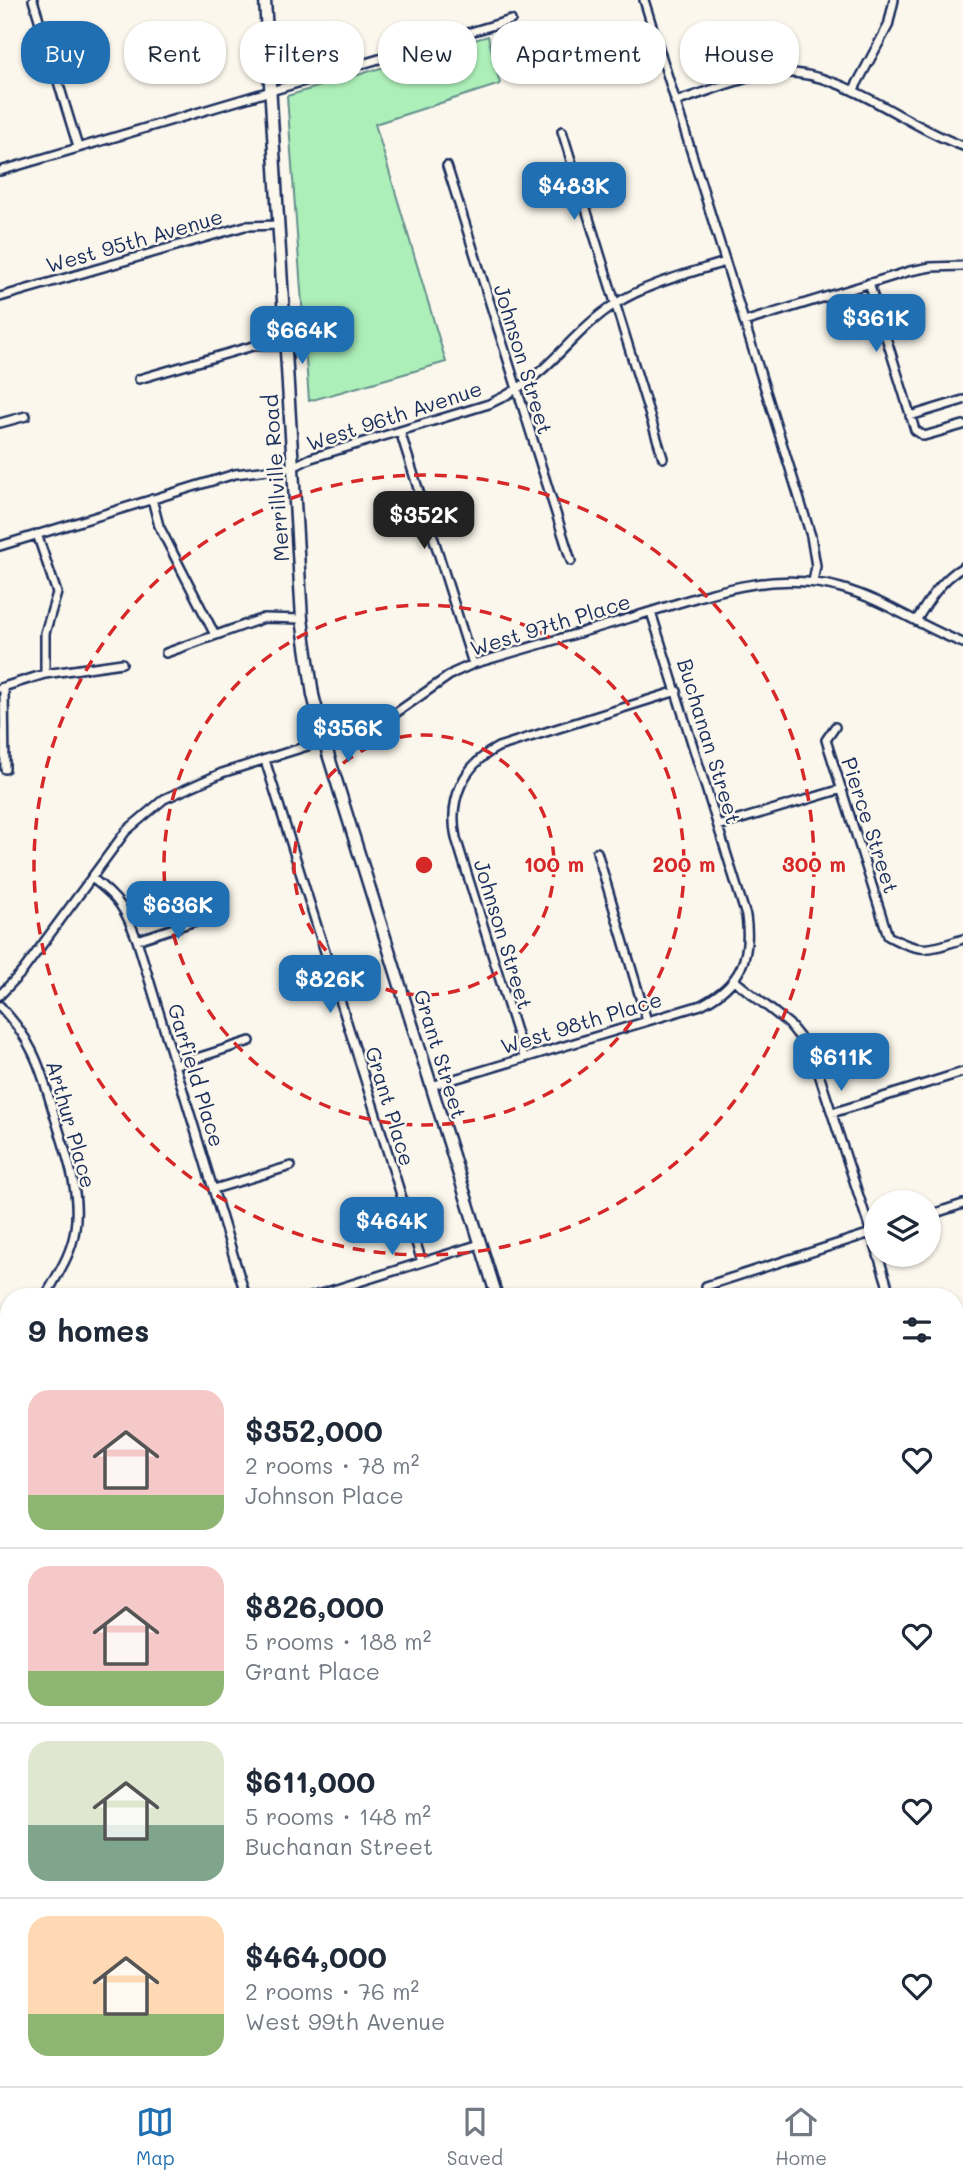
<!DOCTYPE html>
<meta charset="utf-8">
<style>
body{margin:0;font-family:Mali,sans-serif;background:#f2f2f3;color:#1f2937;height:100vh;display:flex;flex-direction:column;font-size:26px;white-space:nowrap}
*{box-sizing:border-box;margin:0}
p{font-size:23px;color:#747a83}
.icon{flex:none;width:38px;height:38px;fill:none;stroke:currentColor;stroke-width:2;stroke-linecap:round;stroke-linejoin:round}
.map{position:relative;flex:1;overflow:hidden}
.panel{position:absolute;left:0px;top:1288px;width:964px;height:798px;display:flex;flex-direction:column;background:#fff;border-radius:28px 28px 0 0;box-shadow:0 2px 5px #0004}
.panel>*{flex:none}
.guide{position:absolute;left:21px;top:21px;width:922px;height:63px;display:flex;gap:14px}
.tools{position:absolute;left:864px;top:1190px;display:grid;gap:14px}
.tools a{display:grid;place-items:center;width:77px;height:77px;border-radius:50%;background:#fff;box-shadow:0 2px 5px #0004;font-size:35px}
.price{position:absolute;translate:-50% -60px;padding:0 16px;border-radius:14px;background:#1f6fb2;color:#fff;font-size:23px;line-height:46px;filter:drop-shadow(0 2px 4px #0008)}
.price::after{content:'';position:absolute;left:50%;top:42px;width:21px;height:16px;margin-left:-10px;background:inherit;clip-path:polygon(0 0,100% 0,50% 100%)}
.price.active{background:#222;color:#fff}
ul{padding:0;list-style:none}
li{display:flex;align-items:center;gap:21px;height:175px;padding:0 28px}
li+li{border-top:2px solid #e0e1e3}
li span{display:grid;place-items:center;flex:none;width:196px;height:140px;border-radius:21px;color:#555}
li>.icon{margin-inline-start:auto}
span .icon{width:84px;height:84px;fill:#fffc;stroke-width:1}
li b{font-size:30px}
h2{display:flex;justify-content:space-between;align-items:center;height:84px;padding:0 28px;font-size:30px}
.chip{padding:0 24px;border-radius:28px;background:#fff;box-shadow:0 2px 5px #0004;font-size:24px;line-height:63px}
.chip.active{background:#1f6fb2;color:#fff}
.menu{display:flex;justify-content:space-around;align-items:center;height:98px;border-top:2px solid #e0e1e3;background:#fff;font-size:19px;color:#747a83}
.menu a{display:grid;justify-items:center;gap:4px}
.menu .active{color:#1f6fb2}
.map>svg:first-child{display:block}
.built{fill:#efdfe2}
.green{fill:#adefb9;stroke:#648f8c;stroke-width:2}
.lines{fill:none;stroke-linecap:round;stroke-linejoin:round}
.river{stroke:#99dafb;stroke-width:16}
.street-casing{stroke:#1b2f5e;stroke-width:12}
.secondary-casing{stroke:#1b2f5e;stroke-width:15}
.street{stroke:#fbf7ec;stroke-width:7}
.secondary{stroke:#fbf7ec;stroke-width:10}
.ring{fill:none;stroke:#d62828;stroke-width:3.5;stroke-dasharray:12 9}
.labels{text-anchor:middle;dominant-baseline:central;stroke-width:5;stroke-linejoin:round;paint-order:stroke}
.street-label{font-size:21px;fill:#1b2f5e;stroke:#fbf7ec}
.centre{fill:#d62828;stroke:#fbf7ec;stroke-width:3.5}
.ring-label{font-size:21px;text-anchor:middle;font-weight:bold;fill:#d62828;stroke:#fbf7ec;stroke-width:5;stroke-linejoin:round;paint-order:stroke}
</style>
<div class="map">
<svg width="963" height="2086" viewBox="0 0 963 2086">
<rect width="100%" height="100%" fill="#fbf7ec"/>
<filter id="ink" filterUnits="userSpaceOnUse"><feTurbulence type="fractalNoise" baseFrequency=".0143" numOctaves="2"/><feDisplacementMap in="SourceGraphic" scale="14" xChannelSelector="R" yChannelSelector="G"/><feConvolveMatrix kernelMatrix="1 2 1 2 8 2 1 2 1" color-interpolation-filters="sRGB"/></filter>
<g filter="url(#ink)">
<path class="built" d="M9,2032V2077H231L230,2086H0V2035Z"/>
<path class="green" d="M488,36L500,84L375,124L446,362L309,401L287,96Z"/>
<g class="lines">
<path class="river" d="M956,1512L963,1514
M0,1549L9,1554"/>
<defs>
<path id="street" d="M33,0L78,147
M644,0L811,536L816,566L813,582
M853,91L888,26L894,0
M675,102C707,92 741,77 774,73C841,67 902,125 963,146
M562,131L663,458
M447,166L571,561
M0,171L511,20
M869,283L915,430L924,436L963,425
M0,297L245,226L279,225
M744,322L910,271L931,267L963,266
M139,379L253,346H286
M910,416L963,400
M0,423L26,416
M400,431L473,664
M152,499L159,526L215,635
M37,534L57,593L45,633V674
M0,546L235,474L293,467L311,458L489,404C509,395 526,384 543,369C567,347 587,322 615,304C649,283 687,274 725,262
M916,621C928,601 942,579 963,567
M166,653L264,618L302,619
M0,688L45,674L122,663
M4,689L5,769
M835,727L826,740L888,936C921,954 928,950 963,939
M265,760L422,1262
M718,826L842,789
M597,852L647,1021
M92,878C119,899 125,908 137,940L246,1297
M137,940L211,916
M734,980L789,1024L812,1053L877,1251
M0,995L22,972L126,831L164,799L222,773L383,722L453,673L473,664C527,648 580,633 633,617C701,597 769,568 841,588C885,600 921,627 963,643
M0,1006C12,1020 23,1032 31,1049C42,1069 47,1092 54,1114C65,1151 81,1190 75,1229C72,1254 57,1275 45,1297
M524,1057L456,838C448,800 463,765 498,747L677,691
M175,1065L250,1041
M431,1086L701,1005C740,985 752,958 746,916L651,612
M832,1113L963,1072
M214,1189L291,1166
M929,1215L963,1204
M878,1255L891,1297
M706,1286L877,1231
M311,1297L480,1244
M956,1341L963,1339
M0,1374L9,1359
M0,1388L9,1393
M956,1680L963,1678
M956,1691L963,1714
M956,1752L963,1750
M956,1798L963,1796
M956,1871L963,1869
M956,1946L963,1944"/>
<path id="secondary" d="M265,0L302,619L313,695L328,754L497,1297
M956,1587L963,1585
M759,2077L762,2086
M250,2086L251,2077"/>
</defs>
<use href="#street" class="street-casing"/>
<use href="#secondary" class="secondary-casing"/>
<use href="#street" class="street"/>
<use href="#secondary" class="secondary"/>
</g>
</g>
<g class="ring">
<circle cx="424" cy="865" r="130"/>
<circle cx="424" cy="865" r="260"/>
<circle cx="424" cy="865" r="390"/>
</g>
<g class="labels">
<g class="street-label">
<text transform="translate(134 240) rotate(-16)">West 95th Avenue</text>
<text transform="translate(524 359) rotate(73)">Johnson Street</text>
<text transform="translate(394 415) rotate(-18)">West 96th Avenue</text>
<text transform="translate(275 478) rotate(-94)">Merrillville Road</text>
<text transform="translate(550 624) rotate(-17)">West 97th Place</text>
<text transform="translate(710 741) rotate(73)">Buchanan Street</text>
<text transform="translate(871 825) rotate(72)">Pierce Street</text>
<text transform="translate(504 934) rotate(73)">Johnson Street</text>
<text transform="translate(581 1022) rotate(-17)">West 98th Place</text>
<text transform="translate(441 1054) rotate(73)">Grant Street</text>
<text transform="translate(197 1075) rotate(73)">Garfield Place</text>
<text transform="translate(391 1106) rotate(73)">Grant Place</text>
<text transform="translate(72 1124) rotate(74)">Arthur Place</text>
</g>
</g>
<circle cx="424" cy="865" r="10" class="centre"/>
<g class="ring-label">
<text x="554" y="872">100 m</text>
<text x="684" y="872">200 m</text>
<text x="814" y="872">300 m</text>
</g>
</svg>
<div class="tools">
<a><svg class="icon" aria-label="layers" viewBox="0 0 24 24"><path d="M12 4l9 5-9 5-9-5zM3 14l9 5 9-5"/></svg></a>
</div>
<b class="price" style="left:574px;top:222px">$483K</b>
<b class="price" style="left:876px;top:354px">$361K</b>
<b class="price" style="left:302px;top:366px">$664K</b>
<b class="price active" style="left:424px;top:551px">$352K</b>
<b class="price" style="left:348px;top:764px">$356K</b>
<b class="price" style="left:178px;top:941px">$636K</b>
<b class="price" style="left:330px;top:1015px">$826K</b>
<b class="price" style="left:841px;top:1093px">$611K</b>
<b class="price" style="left:392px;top:1257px">$464K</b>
<div class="guide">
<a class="chip active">Buy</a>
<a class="chip">Rent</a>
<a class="chip">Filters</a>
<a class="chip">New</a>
<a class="chip">Apartment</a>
<a class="chip">House</a>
</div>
<section class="panel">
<h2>9 homes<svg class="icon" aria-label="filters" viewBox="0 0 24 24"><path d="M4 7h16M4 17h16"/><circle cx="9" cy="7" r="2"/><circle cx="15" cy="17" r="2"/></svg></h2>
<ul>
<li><span style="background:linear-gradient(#f6c9c9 75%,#8fb573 0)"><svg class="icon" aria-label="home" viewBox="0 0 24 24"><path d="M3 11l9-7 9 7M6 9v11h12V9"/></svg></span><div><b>$352,000</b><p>2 rooms · 78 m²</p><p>Johnson Place</p></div><svg class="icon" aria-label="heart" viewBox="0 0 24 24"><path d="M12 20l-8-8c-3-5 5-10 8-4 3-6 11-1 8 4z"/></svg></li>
<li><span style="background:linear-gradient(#f6c9c9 75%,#8fb573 0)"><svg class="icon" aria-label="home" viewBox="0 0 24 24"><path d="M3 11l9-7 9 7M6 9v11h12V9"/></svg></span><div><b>$826,000</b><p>5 rooms · 188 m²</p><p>Grant Place</p></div><svg class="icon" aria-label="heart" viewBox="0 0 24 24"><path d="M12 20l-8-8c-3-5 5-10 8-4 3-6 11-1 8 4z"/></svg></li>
<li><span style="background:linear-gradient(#dfe7d0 60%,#7fa58c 0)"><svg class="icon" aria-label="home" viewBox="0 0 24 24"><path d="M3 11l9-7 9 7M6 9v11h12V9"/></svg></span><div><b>$611,000</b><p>5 rooms · 148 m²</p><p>Buchanan Street</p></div><svg class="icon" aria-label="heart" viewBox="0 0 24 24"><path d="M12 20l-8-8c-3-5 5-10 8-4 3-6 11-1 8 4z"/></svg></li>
<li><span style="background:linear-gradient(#ffd9b3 70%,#8fb573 0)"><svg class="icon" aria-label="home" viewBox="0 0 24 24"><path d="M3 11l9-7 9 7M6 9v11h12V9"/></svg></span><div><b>$464,000</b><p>2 rooms · 76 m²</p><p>West 99th Avenue</p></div><svg class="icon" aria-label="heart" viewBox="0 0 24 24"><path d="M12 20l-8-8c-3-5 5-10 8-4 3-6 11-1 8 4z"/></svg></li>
</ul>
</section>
</div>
<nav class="menu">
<a class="active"><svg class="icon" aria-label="map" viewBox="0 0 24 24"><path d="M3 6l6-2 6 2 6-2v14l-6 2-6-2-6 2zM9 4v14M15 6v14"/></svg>Map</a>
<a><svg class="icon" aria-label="saved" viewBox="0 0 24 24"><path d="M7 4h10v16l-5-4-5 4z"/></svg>Saved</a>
<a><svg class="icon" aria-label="home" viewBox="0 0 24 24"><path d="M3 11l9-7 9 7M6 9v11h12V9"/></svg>Home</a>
</nav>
